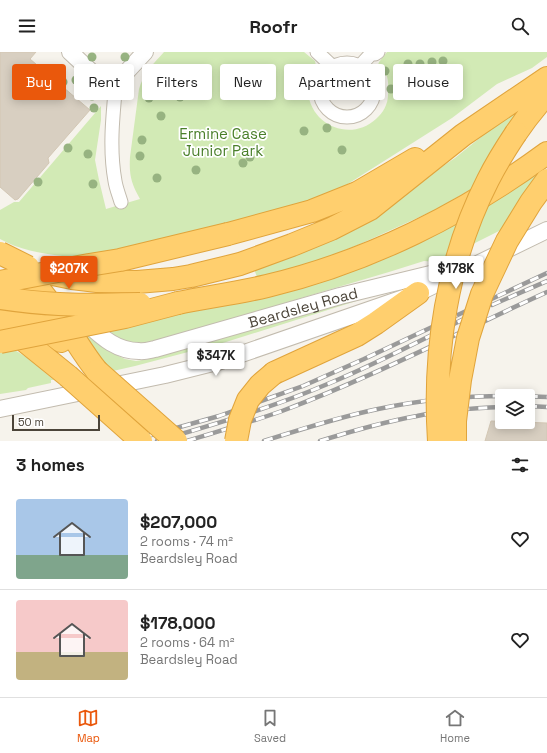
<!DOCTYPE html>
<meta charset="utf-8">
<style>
body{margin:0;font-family:"Space Grotesk",sans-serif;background:#f6f6f6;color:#222;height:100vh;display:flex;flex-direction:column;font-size:15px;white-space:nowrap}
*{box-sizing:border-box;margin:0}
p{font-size:13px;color:#767676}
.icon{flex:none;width:22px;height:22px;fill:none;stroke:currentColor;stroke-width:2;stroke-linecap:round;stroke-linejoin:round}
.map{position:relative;height:389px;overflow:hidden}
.side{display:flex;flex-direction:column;background:#fff;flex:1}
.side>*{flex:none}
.guide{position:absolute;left:12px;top:12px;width:523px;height:36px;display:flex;gap:8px}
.tools{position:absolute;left:495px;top:337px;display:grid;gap:8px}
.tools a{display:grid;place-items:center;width:40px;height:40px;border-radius:4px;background:#fff;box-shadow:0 2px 10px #0003;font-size:20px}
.scale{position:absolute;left:12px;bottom:10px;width:88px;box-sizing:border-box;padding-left:4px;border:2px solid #4b4439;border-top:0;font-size:11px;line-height:14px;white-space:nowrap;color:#4b4439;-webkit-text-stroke:3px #fff;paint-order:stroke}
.price{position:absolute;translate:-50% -34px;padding:0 9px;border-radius:4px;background:#fff;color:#222;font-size:13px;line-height:26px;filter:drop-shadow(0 1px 2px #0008)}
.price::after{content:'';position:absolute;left:50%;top:24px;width:12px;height:9px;margin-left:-6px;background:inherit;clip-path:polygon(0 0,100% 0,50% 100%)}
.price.on{background:#ea580c;color:#fff}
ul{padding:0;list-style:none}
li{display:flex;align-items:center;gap:12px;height:100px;padding:0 16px}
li+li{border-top:1px solid #e0e0e0}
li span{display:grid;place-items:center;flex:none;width:112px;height:80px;border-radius:4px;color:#555}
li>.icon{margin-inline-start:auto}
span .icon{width:48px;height:48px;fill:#fffc;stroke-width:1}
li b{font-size:17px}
h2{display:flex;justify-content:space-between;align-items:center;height:48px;padding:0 16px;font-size:17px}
.tag{padding:0 14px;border-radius:4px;background:#fff;box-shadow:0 2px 10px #0003;font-size:14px;line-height:36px}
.tag.on{background:#ea580c;color:#fff}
header{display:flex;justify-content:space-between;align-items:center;height:52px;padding:0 16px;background:#fff;font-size:18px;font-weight:800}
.tab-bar{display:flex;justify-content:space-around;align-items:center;height:56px;border-top:1px solid #e0e0e0;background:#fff;font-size:11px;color:#767676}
.tab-bar a{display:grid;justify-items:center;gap:2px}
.tab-bar .on{color:#ea580c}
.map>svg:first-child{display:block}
.green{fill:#d2eab5}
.building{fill:#d8cfc1;stroke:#d3c7b4}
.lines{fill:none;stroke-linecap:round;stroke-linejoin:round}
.minor-casing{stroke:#c2bbae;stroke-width:15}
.tertiary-casing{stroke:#c2bbae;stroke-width:18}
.motorway-casing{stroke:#e0a43c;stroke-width:24}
.minor{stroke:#fff;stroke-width:13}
.tertiary{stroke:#fff;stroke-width:16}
.motorway{stroke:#ffcf6e;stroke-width:22}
.rail-casing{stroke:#9a9a9a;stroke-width:4.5}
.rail{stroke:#fff;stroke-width:3;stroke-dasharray:9;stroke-linecap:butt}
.motorway-bridge-casing{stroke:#e0a43c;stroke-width:24;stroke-linecap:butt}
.motorway-bridge{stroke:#ffcf6e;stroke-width:22}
.tree{fill:#97b381}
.labels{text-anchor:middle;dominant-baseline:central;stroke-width:3.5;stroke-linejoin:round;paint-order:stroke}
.park-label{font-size:15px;fill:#4a7f2a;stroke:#fff}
.street-label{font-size:15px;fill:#4b4439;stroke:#fff}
</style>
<header><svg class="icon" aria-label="menu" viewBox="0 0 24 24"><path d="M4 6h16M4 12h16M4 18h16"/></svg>Roofr<svg class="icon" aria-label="search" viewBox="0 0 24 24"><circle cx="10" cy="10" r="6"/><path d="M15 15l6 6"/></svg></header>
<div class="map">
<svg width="547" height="389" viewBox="0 0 547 389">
<rect width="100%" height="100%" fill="#f6f3ec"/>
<path class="green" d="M164,0H304L315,9L316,14C312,22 307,31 308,40C311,74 351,90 376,67C383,61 388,52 388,43C388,37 389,28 386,22C384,19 380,16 378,13L379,10L387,0H547V5L532,16L497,32L452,66L343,135L218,189L73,205C49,203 21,199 0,187V158L14,150H19L101,54V68L95,108L99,128L106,157L140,147C131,131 129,123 130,105L139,37C143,22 154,11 164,0Z
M512,60L517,66L483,115L470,138L435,158L358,193L315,210L257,225L254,217L401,142L455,106Z
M540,115L544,120L503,177L437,210L424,209L389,220L328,238L148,292L124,290L110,282L118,272L247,247Z
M388,239L226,290L135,314L113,319L94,302L58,255L99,292L110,300L125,307L136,309L149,307L305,260Z
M0,289L26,305L54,328H51V331L28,336L26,338L0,342Z"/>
<path class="building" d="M0,0H36L30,7L90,58L48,106L49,111L18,147L15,148L0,135Z
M491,369L547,371V389H485Z"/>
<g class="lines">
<defs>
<path id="minor" d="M317,0L333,15
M320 38a27 27 0 1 1 54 0a27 27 0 1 1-54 0Z
M360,14L371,2H375L378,0
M116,30C113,62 109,96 115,129C116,136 119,143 121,150"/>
<g id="tertiary">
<path d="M70,0C78,7 96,26 105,29C110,31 116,30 120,27L145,0"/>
<path id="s1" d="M82,267C99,282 114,299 139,299C144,300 150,298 155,297L340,244L451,217"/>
<path d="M0,357L165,323L221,309L418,241L547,178"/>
</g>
<path id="motorway" d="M516,81L526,67L547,41
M228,182L312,159L357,141L415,107
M17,212C33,229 47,246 60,265C73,283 83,302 97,319
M48,221L72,226L97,229L137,230L173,227L191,224L240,212L292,193L331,177L370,157L463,83L547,26
M0,245L44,276L61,289
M178,251C207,245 238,241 267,234C368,210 464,162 547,101
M0,269L68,324
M274,321L357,283L376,271L418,241"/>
</defs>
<use href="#minor" class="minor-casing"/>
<use href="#tertiary" class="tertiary-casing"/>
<use href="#motorway" class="motorway-casing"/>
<use href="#minor" class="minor"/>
<use href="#tertiary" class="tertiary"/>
<use href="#motorway" class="motorway"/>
<defs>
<path id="rail" d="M492,253L547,229
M528,354L547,355
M130,389L219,364L303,334L364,307L547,221
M157,389C216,372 274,355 330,331C378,311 425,286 472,263
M187,389C219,379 251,370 282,359C373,325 459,280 547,240
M264,389C302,377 339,365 378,357C433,345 491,342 547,345
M320,389C352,379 384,370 417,364C445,358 474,356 502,355"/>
</defs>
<use href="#rail" class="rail-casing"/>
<use href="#rail" class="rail"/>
<defs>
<path id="motorway-bridge" d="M0,201L28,215
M0,230L89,213L120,208L228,182
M0,246C20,249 39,251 59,252C86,254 113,252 140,252
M0,290L125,265L178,251
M97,319L176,389
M68,324L141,389
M236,389L240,368L248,348L260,333L274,321
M439,389C433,300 447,208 488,128C496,112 506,96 516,81
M455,389V369L460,328L468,286L482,242L507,189L531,150L547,128"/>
</defs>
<use href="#motorway-bridge" class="motorway-bridge-casing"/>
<use href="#motorway-bridge" class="motorway-bridge"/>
</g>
<g class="tree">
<circle cx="92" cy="5" r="4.5"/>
<circle cx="125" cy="5" r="4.5"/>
<circle cx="443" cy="9" r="4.5"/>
<circle cx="432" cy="10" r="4.5"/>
<circle cx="408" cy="12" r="4.5"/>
<circle cx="420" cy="12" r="4.5"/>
<circle cx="444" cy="18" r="4.5"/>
<circle cx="385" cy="19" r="4.5"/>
<circle cx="166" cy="20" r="4.5"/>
<circle cx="434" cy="20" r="4.5"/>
<circle cx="421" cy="22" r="4.5"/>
<circle cx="411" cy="23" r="4.5"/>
<circle cx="76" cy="28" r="4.5"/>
<circle cx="63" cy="30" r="4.5"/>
<circle cx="304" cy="35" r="4.5"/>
<circle cx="391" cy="37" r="4.5"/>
<circle cx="92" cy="44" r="4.5"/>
<circle cx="180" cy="45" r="4.5"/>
<circle cx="149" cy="46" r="4.5"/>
<circle cx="94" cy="56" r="4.5"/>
<circle cx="161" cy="64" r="4.5"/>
<circle cx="327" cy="76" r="4.5"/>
<circle cx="304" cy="79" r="4.5"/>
<circle cx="258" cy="83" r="4.5"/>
<circle cx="142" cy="88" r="4.5"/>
<circle cx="68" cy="96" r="4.5"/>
<circle cx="342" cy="98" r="4.5"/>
<circle cx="88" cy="102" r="4.5"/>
<circle cx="140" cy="104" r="4.5"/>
<circle cx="250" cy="105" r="4.5"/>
<circle cx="243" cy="111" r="4.5"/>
<circle cx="196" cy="118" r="4.5"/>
<circle cx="157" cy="126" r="4.5"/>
<circle cx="38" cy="130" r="4.5"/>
<circle cx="93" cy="132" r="4.5"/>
</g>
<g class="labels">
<g class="park-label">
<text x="223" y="81">Ermine Case<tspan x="223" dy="17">Junior Park</tspan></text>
</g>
<g class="street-label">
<text stroke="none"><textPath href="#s1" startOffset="237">Beardsley Road</textPath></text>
</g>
</g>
</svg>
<div class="tools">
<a><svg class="icon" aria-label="layers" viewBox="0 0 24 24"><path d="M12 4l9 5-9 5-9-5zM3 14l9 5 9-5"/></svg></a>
</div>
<div class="scale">50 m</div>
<b class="price on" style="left:69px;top:238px">$207K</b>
<b class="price" style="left:456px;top:238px">$178K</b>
<b class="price" style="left:216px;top:325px">$347K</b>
<div class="guide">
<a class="tag on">Buy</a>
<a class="tag">Rent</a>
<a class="tag">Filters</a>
<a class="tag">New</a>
<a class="tag">Apartment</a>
<a class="tag">House</a>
</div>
</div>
<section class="side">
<h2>3 homes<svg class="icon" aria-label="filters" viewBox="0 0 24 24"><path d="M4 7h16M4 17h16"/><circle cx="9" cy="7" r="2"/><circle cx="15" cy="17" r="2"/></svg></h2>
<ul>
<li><span style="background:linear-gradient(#a9c7e8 70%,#7fa58c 0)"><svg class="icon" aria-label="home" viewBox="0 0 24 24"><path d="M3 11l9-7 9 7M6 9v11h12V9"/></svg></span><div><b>$207,000</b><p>2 rooms · 74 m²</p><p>Beardsley Road</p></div><svg class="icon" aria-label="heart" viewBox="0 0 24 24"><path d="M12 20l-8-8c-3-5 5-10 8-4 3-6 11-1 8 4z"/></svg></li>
<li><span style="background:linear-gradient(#f6c9c9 65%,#c2b280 0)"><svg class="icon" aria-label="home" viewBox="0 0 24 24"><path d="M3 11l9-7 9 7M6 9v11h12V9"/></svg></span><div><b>$178,000</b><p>2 rooms · 64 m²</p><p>Beardsley Road</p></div><svg class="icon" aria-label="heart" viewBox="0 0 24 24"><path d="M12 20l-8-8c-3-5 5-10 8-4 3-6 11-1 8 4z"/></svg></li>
</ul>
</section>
<nav class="tab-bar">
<a class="on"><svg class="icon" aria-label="map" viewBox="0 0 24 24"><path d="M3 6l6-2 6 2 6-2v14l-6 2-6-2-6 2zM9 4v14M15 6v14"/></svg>Map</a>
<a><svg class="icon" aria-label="saved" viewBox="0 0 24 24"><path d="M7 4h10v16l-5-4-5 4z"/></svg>Saved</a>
<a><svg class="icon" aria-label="home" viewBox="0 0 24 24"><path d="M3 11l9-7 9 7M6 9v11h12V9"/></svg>Home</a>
</nav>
